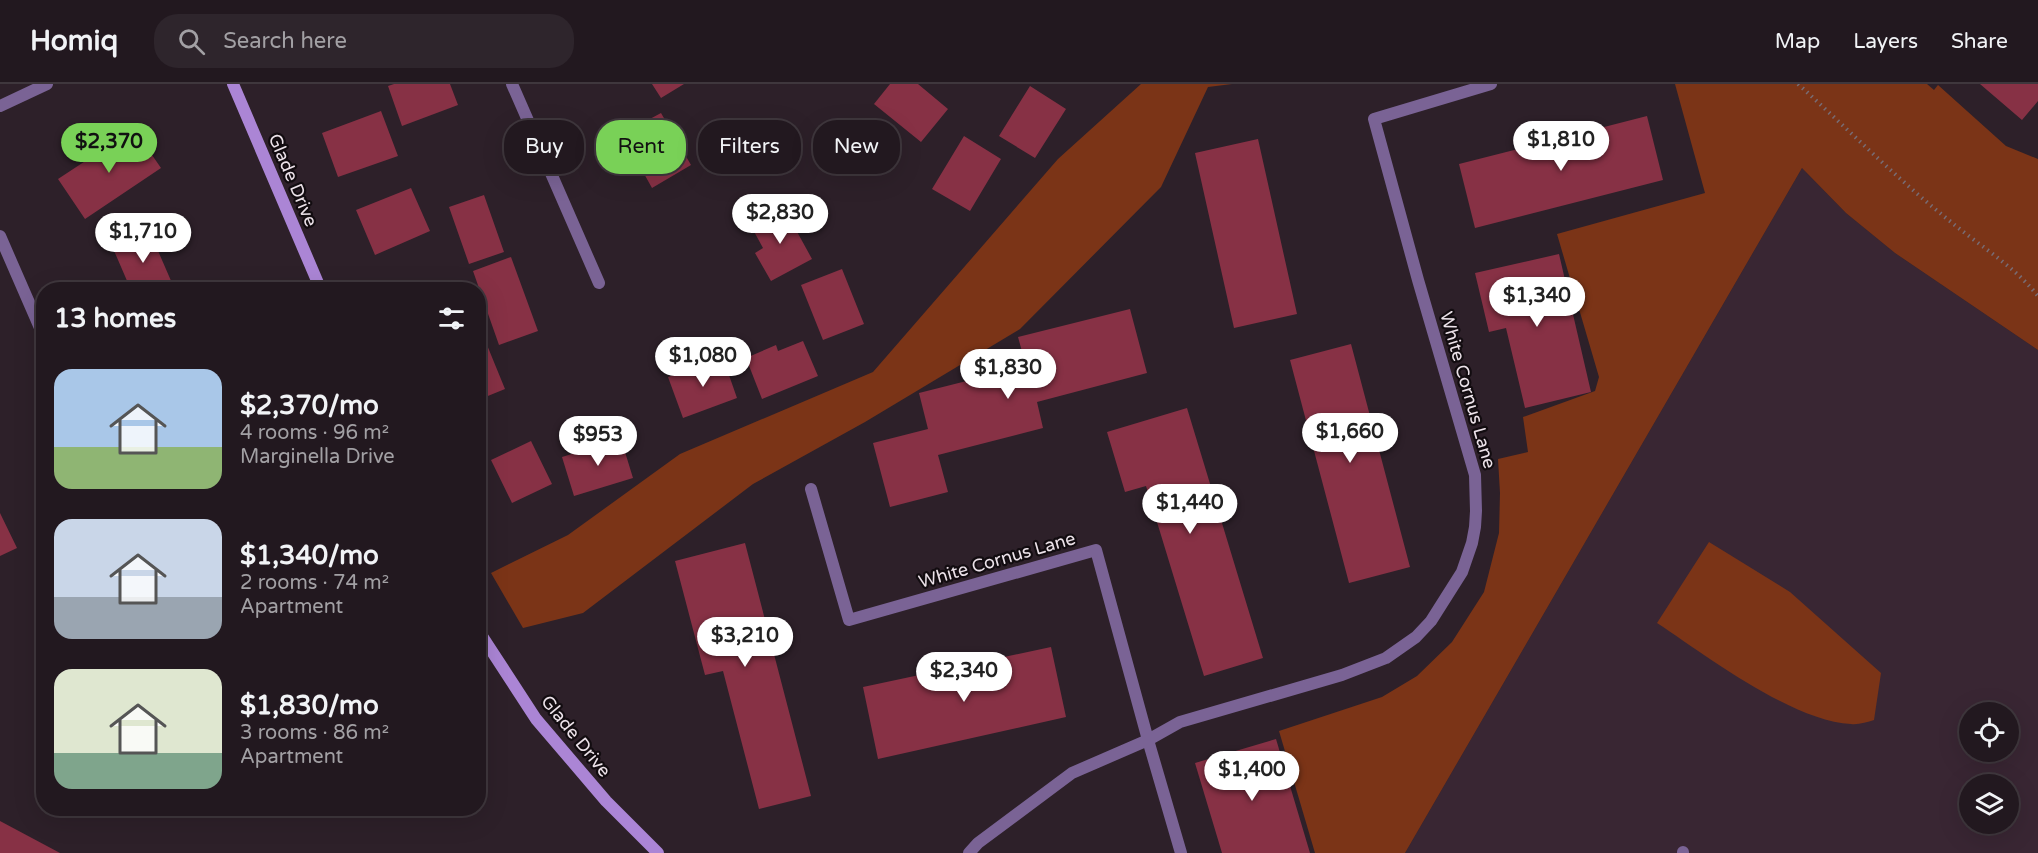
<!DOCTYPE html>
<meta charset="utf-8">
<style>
body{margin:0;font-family:"Varela Round",sans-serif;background:#2e252c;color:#f1f3f6;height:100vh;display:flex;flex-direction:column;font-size:22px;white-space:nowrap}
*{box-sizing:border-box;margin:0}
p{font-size:20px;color:#a2a0a4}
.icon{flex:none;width:33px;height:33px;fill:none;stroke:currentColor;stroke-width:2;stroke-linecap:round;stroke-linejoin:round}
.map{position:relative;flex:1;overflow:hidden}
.details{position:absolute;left:36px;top:198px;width:450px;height:534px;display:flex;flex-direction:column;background:#22181f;border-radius:24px;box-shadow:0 6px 24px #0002,0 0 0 2px #3f373d}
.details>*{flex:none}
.guide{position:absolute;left:504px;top:36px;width:570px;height:54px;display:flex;gap:12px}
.fabs{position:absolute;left:1959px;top:618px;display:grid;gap:12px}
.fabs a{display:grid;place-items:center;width:60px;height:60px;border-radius:50%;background:#22181f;box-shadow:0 6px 24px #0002,0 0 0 2px #3f373d;font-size:30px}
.price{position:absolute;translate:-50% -51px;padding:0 14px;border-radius:21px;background:#fff;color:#222;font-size:20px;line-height:39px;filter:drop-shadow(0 2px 3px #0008)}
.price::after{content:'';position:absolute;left:50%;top:36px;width:18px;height:14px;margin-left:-9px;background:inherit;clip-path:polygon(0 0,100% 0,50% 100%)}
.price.on{background:#79d157;color:#111}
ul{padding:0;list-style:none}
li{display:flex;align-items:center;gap:18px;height:150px;padding:0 18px}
li span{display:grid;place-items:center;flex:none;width:168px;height:120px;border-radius:18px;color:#555}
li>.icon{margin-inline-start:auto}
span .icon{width:72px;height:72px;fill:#fffc;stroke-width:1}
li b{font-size:26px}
h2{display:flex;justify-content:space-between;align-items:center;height:72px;padding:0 18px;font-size:26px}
.tag{padding:0 21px;border-radius:24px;background:#22181f;box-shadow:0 6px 24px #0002,0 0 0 2px #3f373d;font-size:21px;line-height:54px}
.tag.on{background:#79d157;color:#111}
header{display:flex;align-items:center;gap:36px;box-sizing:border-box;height:84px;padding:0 30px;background:#22181f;border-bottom:2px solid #3f373d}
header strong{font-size:28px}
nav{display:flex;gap:33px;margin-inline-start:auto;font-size:21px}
.search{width:420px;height:54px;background:#2e252c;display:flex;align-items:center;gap:15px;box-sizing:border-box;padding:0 21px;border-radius:24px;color:#a2a0a4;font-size:22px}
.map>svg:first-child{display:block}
.built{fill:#392633;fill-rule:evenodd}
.green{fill:#7b3417}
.building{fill:#873145}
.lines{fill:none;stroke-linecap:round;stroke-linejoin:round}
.path{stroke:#786c74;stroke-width:4;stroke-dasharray:1.5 4.5;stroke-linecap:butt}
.lane{stroke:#7a6395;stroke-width:12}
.street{stroke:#7a6395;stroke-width:12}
.secondary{stroke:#ab85d5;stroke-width:12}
.labels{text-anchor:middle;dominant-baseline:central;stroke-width:4.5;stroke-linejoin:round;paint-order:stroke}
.street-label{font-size:18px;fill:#ece2e9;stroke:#120c10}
</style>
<header>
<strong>Homiq</strong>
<div class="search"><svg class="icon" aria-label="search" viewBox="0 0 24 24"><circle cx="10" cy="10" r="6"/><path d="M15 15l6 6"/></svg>Search here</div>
<nav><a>Map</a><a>Layers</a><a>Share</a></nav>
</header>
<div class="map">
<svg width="2038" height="769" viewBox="0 0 2038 769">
<rect width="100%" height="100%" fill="#2d2029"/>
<path class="built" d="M1802,84L1846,129L1895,169L2038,266V769H1405ZM1970,628H2008V668H1970ZM1970,700H2008V740H1970Z"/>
<path class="green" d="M1141,0H1232L1208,3L1161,103L1020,245L865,338L753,400L583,529L523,544L491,489L568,451L680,370L873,288L1058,75Z
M1675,0H1927L1934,6L1938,1L2006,62L2038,75V266L1895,169L1846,129L1802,84L1405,769H1315L1279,647L1382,613L1417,592L1452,558L1484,508L1499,449L1500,409L1498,375L1528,368L1523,333L1595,307L1599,293L1557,150L1705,109Z
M1709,458L1790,508L1881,589L1874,636C1867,638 1858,641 1851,640C1792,637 1707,572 1657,539Z"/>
<path class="building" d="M394,0H450L458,21L402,42L388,2Z
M652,0H684L661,14Z
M890,0H918L948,25L921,58L874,20Z
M1980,0H2038V17L2022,36Z
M1030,2L1066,25L1035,74L999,52Z
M381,27L398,72L338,93L322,49Z
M661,29L691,81L652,104L622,50Z
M1647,32L1663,96L1475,144L1459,80Z
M134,45L161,84L85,135L58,95Z
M964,52L1001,75L970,127L932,105Z
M1258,55L1297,230L1234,244L1195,69Z
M411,104L430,147L375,171L356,126Z
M484,111L504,168L469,180L449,123Z
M784,124L812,175L771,197L755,169L763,164L751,142Z
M149,146L175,206H131L112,162Z
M1559,170L1591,308L1525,324L1506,244L1489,248L1475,189Z
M511,173L538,247L499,261L473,187Z
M842,185L864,240L823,256L801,201Z
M1130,225L1147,289L1037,318L1043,344L938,371L948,408L890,423L873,359L928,345L919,309L1026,282L1018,253Z
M803,257L818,292L762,315L746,274L776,261L778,267Z
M1351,260L1410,483L1349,499L1290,276Z
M487,261L505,305L478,316V265Z
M723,274L737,314L683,334L668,293Z
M1187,324L1263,574L1204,592L1146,402L1125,408L1107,348Z
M621,355L633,394L574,412L562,373Z
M531,357L552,400L512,419L491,376Z
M0,429L17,464L0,472Z
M745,459L811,712L759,725L723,587L705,591L675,477Z
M1051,563L1066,633L878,675L863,603Z
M1276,655L1310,769H1222L1195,679Z
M0,737L60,769H0Z"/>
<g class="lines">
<path class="path" d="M1798,0C1849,46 1897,95 1951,138C1980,162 2014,182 2038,212"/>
<path class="lane" d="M811,405L849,536L1096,466L1148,656L1181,769
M969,769L978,759L1072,689L1148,656L1180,638L1342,591L1386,574L1416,553L1431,537L1462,488L1472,459L1475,443L1476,427L1475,391L1418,196L1374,35L1491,0
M1683,769V768"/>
<path class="street" d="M512,0L599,199
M0,22L47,0
M0,152L44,253"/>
<path class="secondary" d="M233,0L321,206
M478,546L536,635L606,717L658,769"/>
</g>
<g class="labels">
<g class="street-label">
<text transform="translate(293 96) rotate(67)">Glade Drive</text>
<text transform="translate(1468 306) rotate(74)">White Cornus Lane</text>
<text transform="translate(997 476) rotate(-16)">White Cornus Lane</text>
<text transform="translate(576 652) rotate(51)">Glade Drive</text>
</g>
</g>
</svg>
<div class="fabs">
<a><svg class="icon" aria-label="locate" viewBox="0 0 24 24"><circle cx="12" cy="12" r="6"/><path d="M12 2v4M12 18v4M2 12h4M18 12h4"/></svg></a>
<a><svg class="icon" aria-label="layers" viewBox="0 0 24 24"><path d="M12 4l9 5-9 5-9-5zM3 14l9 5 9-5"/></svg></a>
</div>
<b class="price" style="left:1561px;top:88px">$1,810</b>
<b class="price on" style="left:109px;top:90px">$2,370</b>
<b class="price" style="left:780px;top:161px">$2,830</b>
<b class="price" style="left:143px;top:180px">$1,710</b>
<b class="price" style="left:1537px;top:244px">$1,340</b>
<b class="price" style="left:703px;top:304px">$1,080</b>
<b class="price" style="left:1008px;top:316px">$1,830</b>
<b class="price" style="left:1350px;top:380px">$1,660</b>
<b class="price" style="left:598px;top:383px">$953</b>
<b class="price" style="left:1190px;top:451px">$1,440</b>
<b class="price" style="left:745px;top:584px">$3,210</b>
<b class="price" style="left:964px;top:619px">$2,340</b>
<b class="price" style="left:1252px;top:718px">$1,400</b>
<div class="guide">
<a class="tag">Buy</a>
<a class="tag on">Rent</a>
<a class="tag">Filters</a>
<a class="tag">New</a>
</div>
<section class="details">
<h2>13 homes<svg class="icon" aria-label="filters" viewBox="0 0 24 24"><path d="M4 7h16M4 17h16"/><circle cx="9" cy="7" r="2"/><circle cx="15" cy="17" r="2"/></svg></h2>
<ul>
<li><span style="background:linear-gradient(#a9c7e8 65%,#8fb573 0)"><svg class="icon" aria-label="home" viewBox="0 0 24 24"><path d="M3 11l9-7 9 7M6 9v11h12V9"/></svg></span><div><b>$2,370/mo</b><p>4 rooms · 96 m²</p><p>Marginella Drive</p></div></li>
<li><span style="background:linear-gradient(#c9d6e8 65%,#9aa5b1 0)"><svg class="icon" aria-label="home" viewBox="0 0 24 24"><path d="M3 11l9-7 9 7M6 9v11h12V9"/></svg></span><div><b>$1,340/mo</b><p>2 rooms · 74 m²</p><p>Apartment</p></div></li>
<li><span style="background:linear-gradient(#dfe7d0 70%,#7fa58c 0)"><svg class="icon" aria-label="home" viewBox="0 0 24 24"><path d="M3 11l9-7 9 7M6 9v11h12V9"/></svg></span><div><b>$1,830/mo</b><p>3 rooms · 86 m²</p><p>Apartment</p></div></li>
</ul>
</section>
</div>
